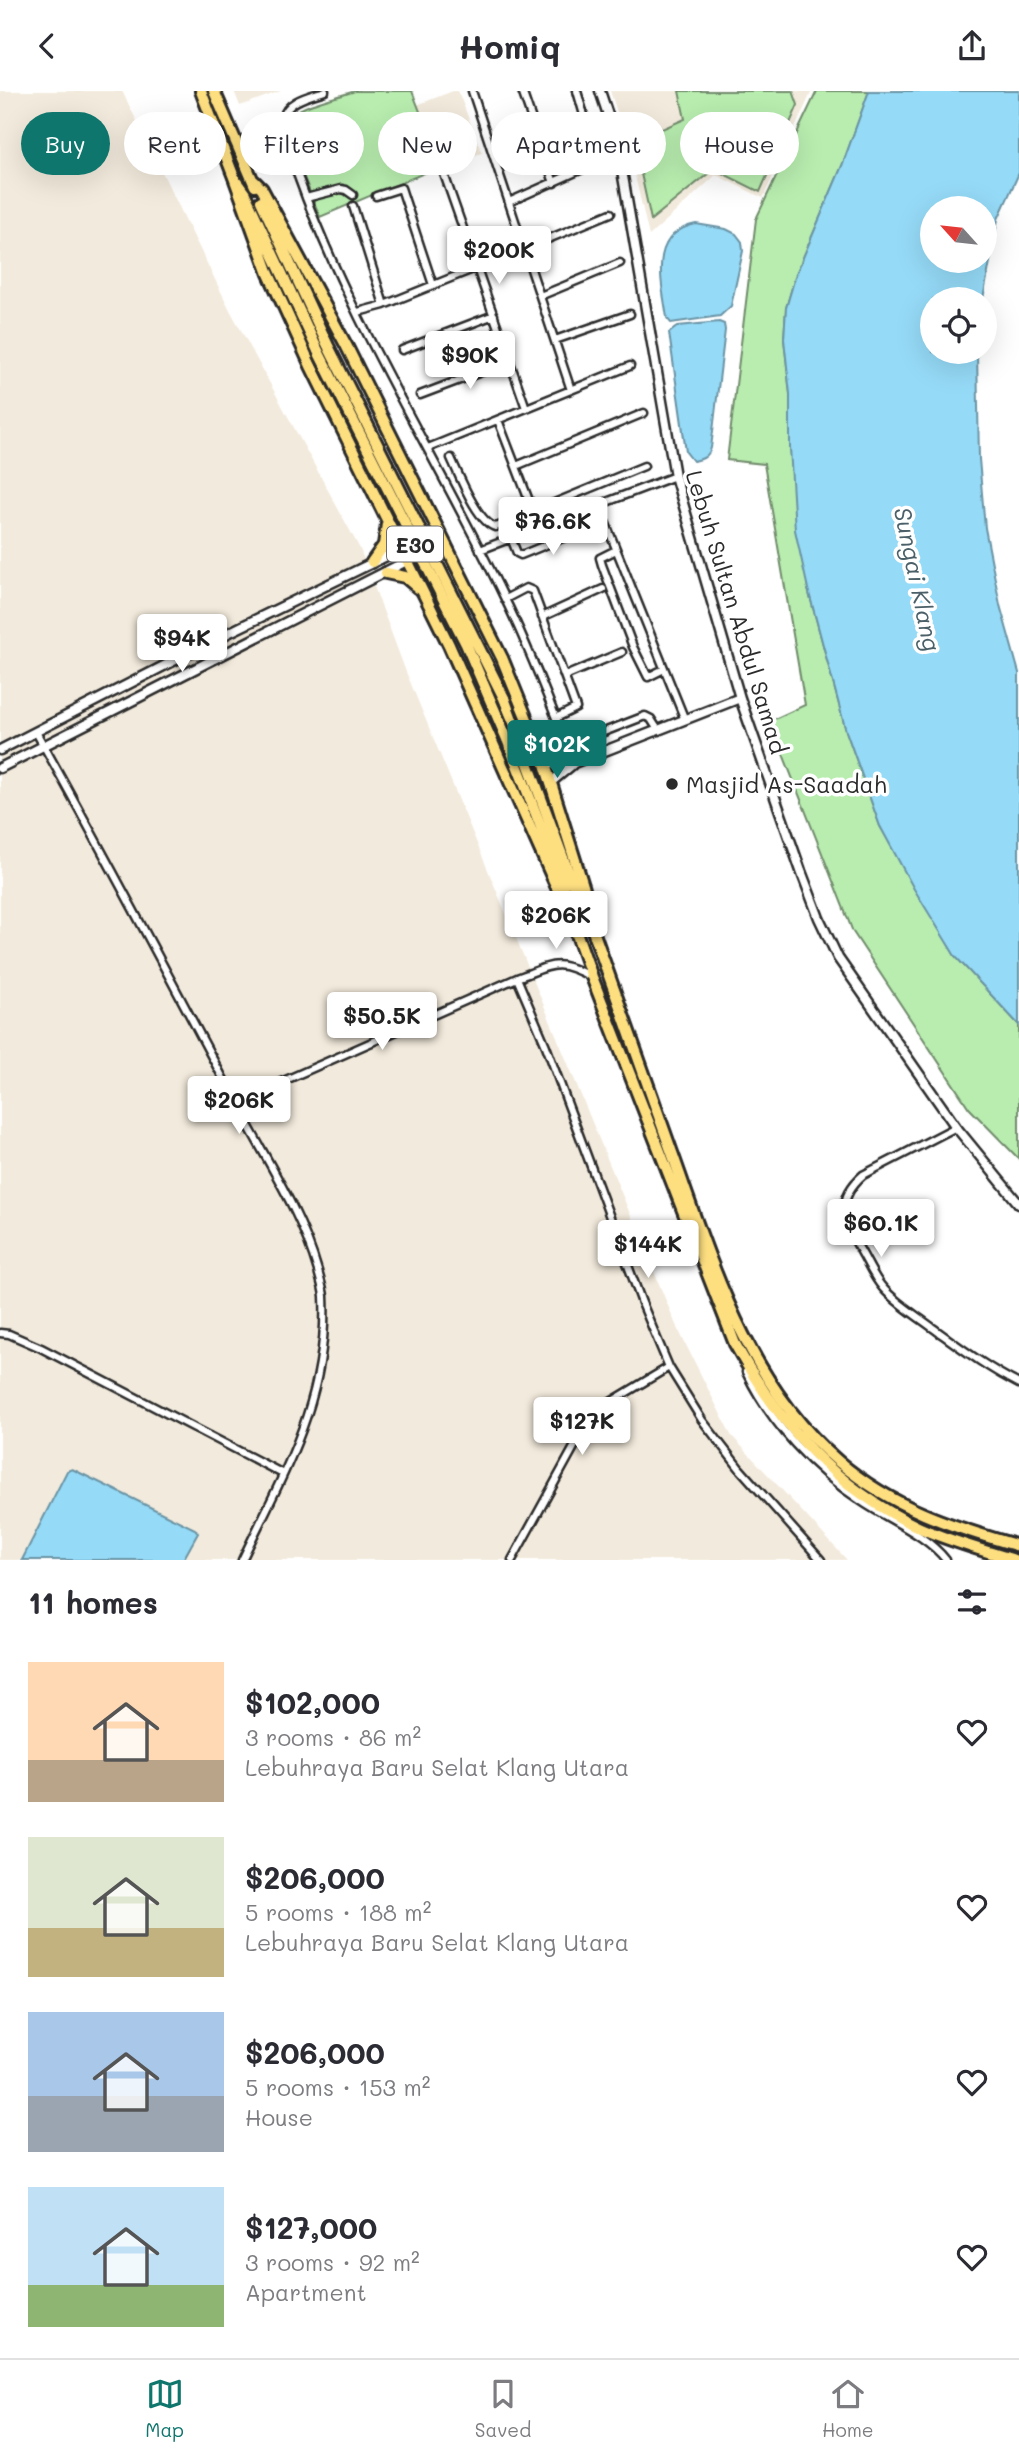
<!DOCTYPE html>
<meta charset="utf-8">
<style>
body{margin:0;font-family:Mali,sans-serif;background:#f2f2f3;color:#2b2b33;height:100vh;display:flex;flex-direction:column;font-size:26px;white-space:nowrap}
*{box-sizing:border-box;margin:0}
p{font-size:23px;color:#7c7c81}
.icon{flex:none;width:38px;height:38px;fill:none;stroke:currentColor;stroke-width:2;stroke-linecap:round;stroke-linejoin:round}
.map{position:relative;height:1469px;overflow:hidden}
.sheet{display:flex;flex-direction:column;background:#fff;flex:1}
.sheet>*{flex:none}
.banner{position:absolute;left:21px;top:21px;width:978px;height:63px;display:flex;gap:14px}
.needle{width:46px;rotate:297deg}
.buttons{position:absolute;left:920px;top:105px;display:grid;gap:14px}
.buttons a{display:grid;place-items:center;width:77px;height:77px;border-radius:50%;background:#fff;box-shadow:0 7px 28px #0002;font-size:35px}
.price{position:absolute;translate:-50% -60px;padding:0 16px;border-radius:7px;background:#fff;color:#222;font-size:23px;line-height:46px;filter:drop-shadow(0 2px 4px #0008)}
.price::after{content:'';position:absolute;left:50%;top:42px;width:21px;height:16px;margin-left:-10px;background:inherit;clip-path:polygon(0 0,100% 0,50% 100%)}
.price.active{background:#0f766e;color:#fff}
ul{padding:0;list-style:none}
li{display:flex;align-items:center;gap:21px;height:175px;padding:0 28px}
li span{display:grid;place-items:center;flex:none;width:196px;height:140px;border-radius:0px;color:#555}
li>.icon{margin-inline-start:auto}
span .icon{width:84px;height:84px;fill:#fffc;stroke-width:1}
li b{font-size:30px}
h2{display:flex;justify-content:space-between;align-items:center;height:84px;padding:0 28px;font-size:30px}
.chip{padding:0 24px;border-radius:32px;background:#fff;box-shadow:0 7px 28px #0002;font-size:24px;line-height:63px}
.chip.active{background:#0f766e;color:#fff}
header{display:flex;justify-content:space-between;align-items:center;height:91px;padding:0 28px;background:#fff;font-size:32px;font-weight:800}
.tab-bar{display:flex;justify-content:space-around;align-items:center;height:98px;border-top:2px solid #e1e1e2;background:#fff;font-size:19px;color:#7c7c81}
.tab-bar a{display:grid;justify-items:center;gap:4px}
.tab-bar .active{color:#0f766e}
.map>svg:first-child{display:block}
.built{fill:#f2eadc}
.green{fill:#b8edaf;stroke:#728c6d;stroke-width:2}
.water{fill:#95daf7;stroke:#6b94a5;stroke-width:2;fill-rule:evenodd}
.lines{fill:none;stroke-linecap:round;stroke-linejoin:round}
.street-casing{stroke:#2b2b2b;stroke-width:11}
.secondary-casing{stroke:#2b2b2b;stroke-width:13}
.highway-casing{stroke:#2b2b2b;stroke-width:16}
.street{stroke:#fff;stroke-width:6}
.secondary{stroke:#fff;stroke-width:8}
.highway{stroke:#fedf80;stroke-width:10}
.highway-bridge-casing{stroke:#2b2b2b;stroke-width:16;stroke-linecap:butt}
.highway-bridge{stroke:#fedf80;stroke-width:10}
.poi-dot{fill:#2b2b2b;stroke:#fff;stroke-width:2.5}
.labels{text-anchor:middle;dominant-baseline:central;stroke-width:7;stroke-linejoin:round;paint-order:stroke}
.shield{fill:#fff;stroke:#6b6b6b;stroke-width:2}
.shield-label{font-size:21px;font-weight:bold;fill:#2b2b2b}
.street-label{font-size:23px;fill:#2b2b2b;stroke:#fff}
.poi-label{font-size:23px;fill:#2b2b2b;stroke:#fff;text-anchor:start}
.water-label{font-size:24px;font-style:italic;fill:#4b6068;stroke:#fff}
</style>
<header><svg class="icon" aria-label="back" viewBox="0 0 24 24"><path d="M15 5l-7 7 7 7"/></svg>Homiq<svg class="icon" aria-label="share" viewBox="0 0 24 24"><path d="M12 15V3M7 8l5-5 5 5M5 13v7h14v-7"/></svg></header>
<div class="map">
<svg width="1019" height="1469" viewBox="0 0 1019 1469">
<rect width="100%" height="100%" fill="#fff"/>
<filter id="ink" filterUnits="userSpaceOnUse"><feTurbulence type="fractalNoise" baseFrequency=".0143" numOctaves="2"/><feDisplacementMap in="SourceGraphic" scale="14" xChannelSelector="R" yChannelSelector="G"/><feConvolveMatrix kernelMatrix="1 2 1 2 8 2 1 2 1" color-interpolation-filters="sRGB"/></filter>
<g filter="url(#ink)">
<path class="built" d="M0,0H122L230,219L360,458L406,581L676,1234L731,1344L847,1469H0Z
M234,0H281L240,15Z
M453,0H458L482,62L441,75L417,14Z
M610,0H812L763,107L716,84L649,145L627,50Z"/>
<path class="green" d="M355,0H412L441,75L320,126L287,45C287,37 286,31 292,24C303,13 339,6 355,0Z
M679,0H793L798,14L760,101L714,78L651,129L634,50L685,28Z
M817,0H869L842,75L796,183L786,217L784,248L790,303V356L808,498L846,640L880,735L955,865L1019,934V1068L969,1017L853,841L770,630L805,614L764,373L727,369L756,128Z"/>
<path class="water" d="M869,0H1019V82L998,128L983,208H933V261H977L979,368L985,437L1000,514L1019,582V934L955,865L914,798L880,735L846,640L808,498L795,439L790,356V303L784,248L786,217L796,183L842,75ZM985,117V170H933V117Z
M696,133L726,138L736,143L742,151L743,160L731,215L720,225L671,232L667,227C662,192 647,143 696,133Z
M719,231L724,233L725,239L711,357C708,366 703,368 693,370L686,361L669,242L678,235Z
M72,1378L195,1438L198,1442L183,1469H22L67,1380Z"/>
<g class="lines">
<defs>
<path id="street" d="M325,0C310,5 287,9 283,27C280,47 293,70 299,88C352,234 437,367 504,506C531,560 551,616 574,672
M472,0L571,299
M522,0L554,92
M444,83L526,317
M376,105L401,97L433,194
M306,107L341,98L346,99L353,104
M509,111L596,72L597,69L577,0
M353,115L384,214
M524,158L611,122
M540,205L620,172
M358,221L384,214L478,176
M555,249L630,223
M402,259L494,224
M420,304L510,270
M498,329L533,420
M428,357L630,275
M451,367C459,384 478,433 496,436L644,375
M516,375L644,322
M598,413L685,629
M511,447L517,462L521,464L575,442L577,437L571,424
M480,459L675,385
M616,459L600,467L602,474L633,556L648,586L664,578
M505,508L526,497L533,500L576,617L556,627
M542,526L603,498
M565,585L622,561
M36,641C107,767 174,895 242,1023C269,1073 302,1124 318,1180C320,1188 323,1197 324,1205C329,1307 284,1381 242,1469
M596,664L593,649L596,644L645,625L651,628L658,639
M517,887L546,955L642,1212L669,1276L702,1329L740,1378L821,1469
M236,1011L517,887C553,874 556,867 591,886
M956,1036L863,1084C832,1111 846,1134 863,1164C869,1175 875,1188 883,1197C897,1213 916,1224 933,1237C961,1257 989,1278 1019,1293
M0,1242L9,1243L41,1257L283,1383
M746,1281C771,1333 813,1378 861,1410C887,1428 927,1444 946,1469
M512,1469L589,1329L604,1315L669,1276"/>
<path id="secondary" d="M600,0L617,51L675,385L740,607L801,780L819,827L838,867L956,1036L1019,1113
M0,659L230,541L438,440
M544,670L559,675L574,672L740,607
M0,677L444,451
M550,692L572,674"/>
<path id="highway" d="M201,0L235,89L245,103L318,260
M214,0L255,95
M235,89L269,183L311,275L449,554L558,799
M254,90L262,98L346,254L502,567L544,670L584,798L585,813
M261,110L329,257
M372,471L384,454L387,433
M386,482L405,486L418,497
M504,607L576,802L586,820C614,899 642,979 671,1059C711,1170 746,1292 839,1371C893,1417 952,1436 1019,1455
M507,648L563,793L564,807L592,886L735,1253C779,1333 834,1396 918,1436C949,1450 982,1459 1014,1469"/>
</defs>
<use href="#street" class="street-casing"/>
<use href="#secondary" class="secondary-casing"/>
<use href="#highway" class="highway-casing"/>
<use href="#street" class="street"/>
<use href="#secondary" class="secondary"/>
<use href="#highway" class="highway"/>
<defs>
<path id="highway-bridge" d="M329,257L504,607
M318,260L466,553L507,648"/>
</defs>
<use href="#highway-bridge" class="highway-bridge-casing"/>
<use href="#highway-bridge" class="highway-bridge"/>
</g>
</g>
<circle class="poi-dot" cx="672" cy="693" r="7"/>
<g class="labels">
<rect class="shield" x="387" y="435.5" width="56" height="35" rx="5"/>
<g class="shield-label">
<text x="415" y="453">E30</text>
</g>
<g class="street-label">
<text transform="translate(737 521) rotate(73)">Lebuh Sultan Abdul Samad</text>
</g>
<g class="poi-label">
<text x="686" y="693">Masjid As-Saadah</text>
</g>
<g class="water-label">
<text transform="translate(918 488) rotate(78)">Sungai Klang</text>
</g>
</g>
</svg>
<div class="buttons">
<a><svg class="needle" viewBox="-14 -14 28 28"><path d="M0-13l5 13h-10z" fill="#e53935"/><path d="M0 13l5-13h-10z" fill="#7c7c81"/></svg></a>
<a><svg class="icon" aria-label="locate" viewBox="0 0 24 24"><circle cx="12" cy="12" r="6"/><path d="M12 2v4M12 18v4M2 12h4M18 12h4"/></svg></a>
</div>
<b class="price" style="left:499px;top:195px">$200K</b>
<b class="price" style="left:470px;top:300px">$90K</b>
<b class="price" style="left:553px;top:466px">$76.6K</b>
<b class="price" style="left:182px;top:583px">$94K</b>
<b class="price active" style="left:557px;top:689px">$102K</b>
<b class="price" style="left:556px;top:860px">$206K</b>
<b class="price" style="left:382px;top:961px">$50.5K</b>
<b class="price" style="left:239px;top:1045px">$206K</b>
<b class="price" style="left:881px;top:1168px">$60.1K</b>
<b class="price" style="left:648px;top:1189px">$144K</b>
<b class="price" style="left:582px;top:1366px">$127K</b>
<div class="banner">
<a class="chip active">Buy</a>
<a class="chip">Rent</a>
<a class="chip">Filters</a>
<a class="chip">New</a>
<a class="chip">Apartment</a>
<a class="chip">House</a>
</div>
</div>
<section class="sheet">
<h2>11 homes<svg class="icon" aria-label="filters" viewBox="0 0 24 24"><path d="M4 7h16M4 17h16"/><circle cx="9" cy="7" r="2"/><circle cx="15" cy="17" r="2"/></svg></h2>
<ul>
<li><span style="background:linear-gradient(#ffd9b3 70%,#b9a48a 0)"><svg class="icon" aria-label="home" viewBox="0 0 24 24"><path d="M3 11l9-7 9 7M6 9v11h12V9"/></svg></span><div><b>$102,000</b><p>3 rooms · 86 m²</p><p>Lebuhraya Baru Selat Klang Utara</p></div><svg class="icon" aria-label="heart" viewBox="0 0 24 24"><path d="M12 20l-8-8c-3-5 5-10 8-4 3-6 11-1 8 4z"/></svg></li>
<li><span style="background:linear-gradient(#dfe7d0 65%,#c2b280 0)"><svg class="icon" aria-label="home" viewBox="0 0 24 24"><path d="M3 11l9-7 9 7M6 9v11h12V9"/></svg></span><div><b>$206,000</b><p>5 rooms · 188 m²</p><p>Lebuhraya Baru Selat Klang Utara</p></div><svg class="icon" aria-label="heart" viewBox="0 0 24 24"><path d="M12 20l-8-8c-3-5 5-10 8-4 3-6 11-1 8 4z"/></svg></li>
<li><span style="background:linear-gradient(#a9c7e8 60%,#9aa5b1 0)"><svg class="icon" aria-label="home" viewBox="0 0 24 24"><path d="M3 11l9-7 9 7M6 9v11h12V9"/></svg></span><div><b>$206,000</b><p>5 rooms · 153 m²</p><p>House</p></div><svg class="icon" aria-label="heart" viewBox="0 0 24 24"><path d="M12 20l-8-8c-3-5 5-10 8-4 3-6 11-1 8 4z"/></svg></li>
<li><span style="background:linear-gradient(#bfe0f5 70%,#8fb573 0)"><svg class="icon" aria-label="home" viewBox="0 0 24 24"><path d="M3 11l9-7 9 7M6 9v11h12V9"/></svg></span><div><b>$127,000</b><p>3 rooms · 92 m²</p><p>Apartment</p></div><svg class="icon" aria-label="heart" viewBox="0 0 24 24"><path d="M12 20l-8-8c-3-5 5-10 8-4 3-6 11-1 8 4z"/></svg></li>
</ul>
</section>
<nav class="tab-bar">
<a class="active"><svg class="icon" aria-label="map" viewBox="0 0 24 24"><path d="M3 6l6-2 6 2 6-2v14l-6 2-6-2-6 2zM9 4v14M15 6v14"/></svg>Map</a>
<a><svg class="icon" aria-label="saved" viewBox="0 0 24 24"><path d="M7 4h10v16l-5-4-5 4z"/></svg>Saved</a>
<a><svg class="icon" aria-label="home" viewBox="0 0 24 24"><path d="M3 11l9-7 9 7M6 9v11h12V9"/></svg>Home</a>
</nav>
